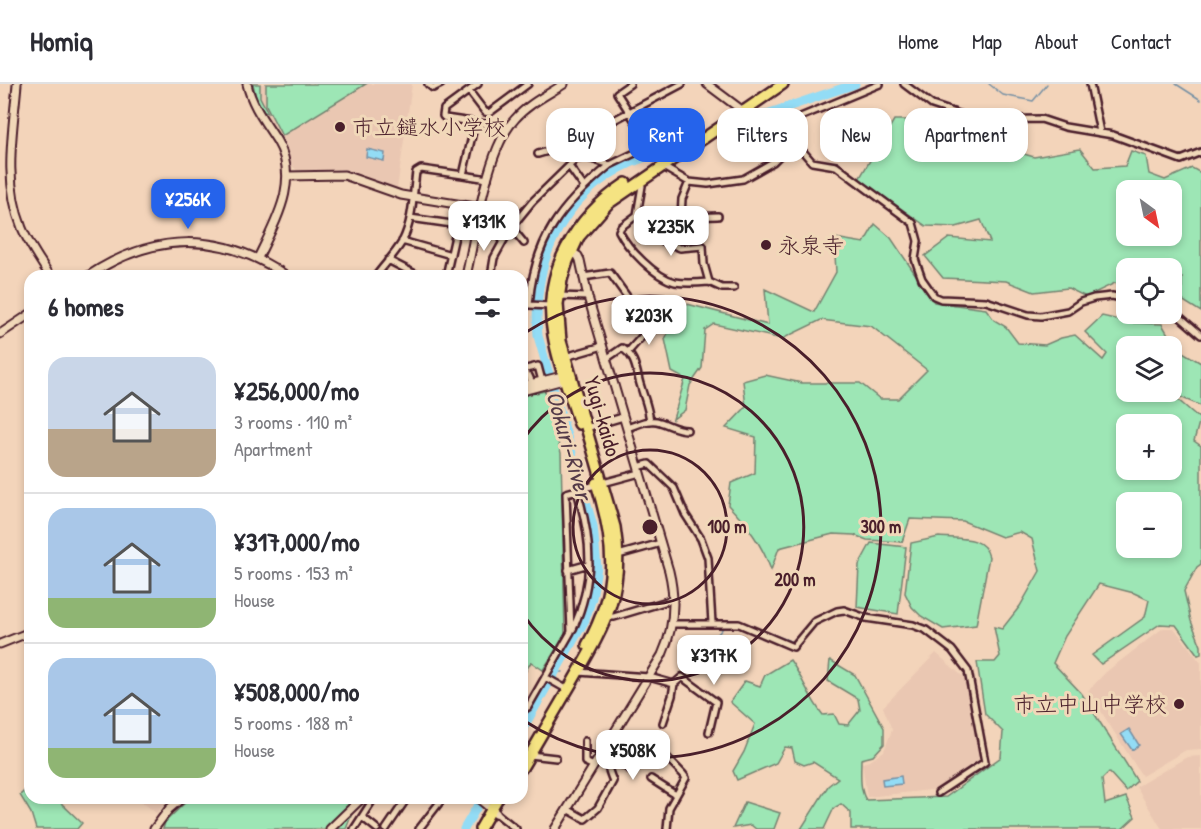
<!DOCTYPE html>
<meta charset="utf-8">
<style>
body{margin:0;font-family:"Patrick Hand","Klee One",sans-serif;background:#f2f2f3;color:#2b2b33;height:100vh;display:flex;flex-direction:column;font-size:22px;white-space:nowrap}
*{box-sizing:border-box;margin:0}
p{font-size:20px;color:#7c7c81}
.icon{flex:none;width:33px;height:33px;fill:none;stroke:currentColor;stroke-width:2;stroke-linecap:round;stroke-linejoin:round}
.map{position:relative;flex:1;overflow:hidden}
.side{position:absolute;left:24px;top:186px;width:504px;height:534px;display:flex;flex-direction:column;background:#fff;border-radius:18px;box-shadow:0 3px 9px #0003}
.side>*{flex:none}
.top-card{position:absolute;left:546px;top:24px;width:564px;height:54px;display:flex;gap:12px}
.needle{width:39px;rotate:147deg}
.fabs{position:absolute;left:1116px;top:96px;display:grid;gap:12px}
.fabs a{display:grid;place-items:center;width:66px;height:66px;border-radius:12px;background:#fff;box-shadow:0 3px 9px #0003;font-size:30px}
.price{position:absolute;translate:-50% -51px;padding:0 14px;border-radius:12px;background:#fff;color:#222;font-size:20px;line-height:39px;filter:drop-shadow(0 2px 3px #0008)}
.price::after{content:'';position:absolute;left:50%;top:36px;width:18px;height:14px;margin-left:-9px;background:inherit;clip-path:polygon(0 0,100% 0,50% 100%)}
.price.current{background:#2563eb;color:#fff}
ul{padding:0;list-style:none}
li{display:flex;align-items:center;gap:18px;height:150px;padding:0 24px}
li+li{border-top:2px solid #e1e1e2}
li span{display:grid;place-items:center;flex:none;width:168px;height:120px;border-radius:18px;color:#555}
li>.icon{margin-inline-start:auto}
span .icon{width:72px;height:72px;fill:#fffc;stroke-width:1}
li b{font-size:26px}
h2{display:flex;justify-content:space-between;align-items:center;height:72px;padding:0 24px;font-size:26px}
.chip{padding:0 21px;border-radius:18px;background:#fff;box-shadow:0 3px 9px #0003;font-size:21px;line-height:54px}
.chip.current{background:#2563eb;color:#fff}
header{display:flex;align-items:center;gap:36px;box-sizing:border-box;height:84px;padding:0 30px;background:#fff;border-bottom:2px solid #e1e1e2}
header strong{font-size:28px}
nav{display:flex;gap:33px;margin-inline-start:auto;font-size:21px}
.map>svg:first-child{display:block}
.built{fill:#eac7b2}
.green{fill:#9de6b5;stroke:#748270;stroke-width:1.5;fill-rule:evenodd}
.water{fill:#93dcf5;stroke:#7690a4;stroke-width:1.5}
.lines{fill:none;stroke-linecap:round;stroke-linejoin:round}
.stream{stroke:#7690a4;stroke-width:1.5}
.river{stroke:#93dcf5;stroke-width:9}
.minor-casing{stroke:#4a1f2b;stroke-width:10}
.tertiary-casing{stroke:#4a1f2b;stroke-width:11}
.primary-casing{stroke:#4a1f2b;stroke-width:14}
.minor{stroke:#f1d8b9;stroke-width:5}
.tertiary{stroke:#f1d8b9;stroke-width:7}
.primary{stroke:#f5e382;stroke-width:9}
.ring{fill:none;stroke:#4a1f2b;stroke-width:3}
.poi-dot{fill:#4a1f2b;stroke:#f1d8b9;stroke-width:2}
.labels{text-anchor:middle;dominant-baseline:central;stroke-width:6;stroke-linejoin:round;paint-order:stroke}
.poi-label{font-size:22px;fill:#4a1f2b;stroke:#f1d8b9;text-anchor:start}
.street-label{font-size:22px;fill:#4a1f2b;stroke:#f1d8b9}
.water-label{font-size:24px;font-style:italic;fill:#553b49;stroke:#f1d8b9}
.centre{fill:#4a1f2b;stroke:#f1d8b9;stroke-width:3}
.ring-label{font-size:18px;text-anchor:middle;font-weight:bold;fill:#4a1f2b;stroke:#f1d8b9;stroke-width:6;stroke-linejoin:round;paint-order:stroke}
</style>
<header>
<strong>Homiq</strong>
<nav><a>Home</a><a>Map</a><a>About</a><a>Contact</a></nav>
</header>
<div class="map">
<svg width="1201" height="745" viewBox="0 0 1201 745">
<rect width="100%" height="100%" fill="#f3d4ba"/>
<filter id="ink" filterUnits="userSpaceOnUse"><feTurbulence type="fractalNoise" baseFrequency=".0167" numOctaves="2"/><feDisplacementMap in="SourceGraphic" scale="12" xChannelSelector="R" yChannelSelector="G"/><feConvolveMatrix kernelMatrix="1 2 1 2 8 2 1 2 1" color-interpolation-filters="sRGB"/></filter>
<g filter="url(#ink)">
<path class="built" d="M253,0H412L397,105L360,90L340,85L298,87L291,81L285,61L260,19Z
M1163,544H1174L1201,579V665L1186,666L1142,692L1088,607L1106,588Z
M936,569L968,597L982,676L939,705L867,713L862,679L870,677L884,667L892,646L883,623Z
M1201,672V745H1162L1136,703L1187,673Z
M137,714H171L156,729Z"/>
<path class="green" d="M253,0H260V13L268,29L264,28L256,14Z
M266,0H366L282,52L266,21Z
M894,36H916L951,70L973,55L1034,73L1080,65L1095,84L1125,82L1131,67L1146,72L1149,90L1165,96L1192,84L1201,89V228L1182,216V194L1172,199V184H1126V203L1115,199L1086,213L1068,204L1034,208L1006,197L943,194L925,172L949,154L990,158L981,136L956,143L926,142L859,95ZM1126,106H1172V152H1126Z
M875,140L891,154L934,218L986,225L994,236L1006,243L1018,259L1045,261L1061,254L1075,251L1103,276L1107,270L1085,248L1102,232L1132,239L1162,240L1176,264L1201,279V322L1169,308L1200,335L1194,357L1201,362V480L1197,483L1184,507L1191,537L1201,562V570L1198,571L1176,541L1160,540L1101,580L1092,571L1145,533L1149,516L1134,509L1099,500L1065,552L1053,579L1082,610L1137,697L1126,707L1109,688L1102,695L1105,720L1126,713L1135,733L1122,745H851V729L841,720L834,724L824,745H801L828,702L838,694L813,678L804,681L795,677L792,664L785,663L776,679L737,696L733,687L744,668L755,640L730,618L745,597L760,602L765,591L790,576C803,594 809,614 823,631L834,630L839,640L848,641L860,626L858,615L828,597L830,576L855,591L884,644V660L873,672L861,675C861,688 859,705 866,716L946,713L1001,673L1003,648L985,630L977,578H995L1000,572L994,543L1002,545L1020,522L1040,487L1032,455L1020,448L1002,453L963,437L910,435L902,458L867,456L854,451L833,450L779,464L771,486C762,460 747,441 728,421L731,399L755,389L756,353L726,344L746,323L743,297L765,291L802,299H860L880,315H898L927,286L871,242L821,236L782,255L714,240L705,246L702,284L690,301L685,326L673,335L685,295L672,288L665,255L683,219L768,241L765,205L814,228L836,188L834,154L864,159ZM1126,262H1172V308H1126ZM1126,340H1172V386H1126ZM1126,418H1172V464H1126Z
M545,307L561,369L565,551L543,586L531,578L522,594V312Z
M939,453C959,455 984,451 989,473L976,541L943,545L921,532L912,523L905,509L911,459Z
M871,459L906,463L898,530L857,523L859,481Z
M30,702V714H60L61,719L82,739L77,745H36L31,729L20,711Z
M190,714H358L346,745H163L165,738Z
M745,718L780,729L774,745H756L751,741L733,744Z"/>
<path class="water" d="M367,65L385,69L384,77L366,73Z
M1129,645L1139,661L1132,666L1121,650Z
M901,692L902,700L883,702L882,695Z"/>
<g class="lines">
<path class="stream" d="M989,0L1003,11L1033,17L1047,0
M1176,0L1201,16
M746,540L793,558
M717,551L724,543
M555,588H563
M620,588L646,590
M655,591L674,597"/>
<path class="river" d="M743,38L855,0
M522,646L585,536L592,514L597,483L593,442L538,252C531,169 568,100 648,72
M464,745L482,714"/>
<defs>
<path id="minor" d="M428,0L433,4L441,0
M478,0L444,25L443,32L445,34L492,41L504,48
M630,0L617,9L665,84L689,98L708,100L743,95L773,78L793,58
M904,0L932,21L968,33L982,36L1041,35L1065,43L1113,51L1181,76L1201,68
M1090,0L1100,48
M469,7L485,28L489,29L528,0
M743,27L766,50L772,51L798,34L880,0
M553,43L559,64
M782,43L812,78L836,82L913,139L918,157L915,175L917,181L922,195L934,212L941,215L986,217L1028,231L1041,232L1068,227L1081,218L1094,214L1112,212L1126,215
M538,70L565,62L682,0
M569,82L584,103
M463,91L488,95
M639,97L642,102L637,131L656,154L680,164L703,162L704,180L709,198L722,204H734
M637,131L621,143L619,147C628,165 655,193 675,198C686,200 698,199 709,198
M653,131L689,133L718,132
M681,133L682,115L689,98
M410,134L459,141
M402,157L451,171
M524,159L515,148L514,140L532,118L576,75L586,73L610,81L639,67L687,51L692,54
M388,176L419,192
M376,192C384,181 395,170 402,158C413,137 413,111 416,88L421,85L463,91L475,39
M446,192L462,121
M491,192L494,174L505,154
M583,193L610,189L633,221
M559,212L588,213
M522,218L529,221L551,222
M529,221C534,155 561,121 610,81
M1172,226L1201,251
M628,268L645,249L656,241
M565,273L603,262
M606,275L622,264C637,273 636,289 641,303C645,317 648,322 650,337
M522,286L538,282L542,297
M522,288L529,292L532,299
M586,344L623,333
M627,344C637,341 649,334 660,338C670,341 676,346 687,346
M638,383L649,380L674,404L685,430L701,455L708,474L712,539
M618,471L661,459
M568,486L589,480
M608,533H614L674,515
M672,540H739L793,563L814,538L837,527L844,526L866,534L913,541L926,546L952,566L968,587L985,678L938,709
M573,545C595,496 592,456 577,407
M578,588L649,593L674,600L672,612L663,639
M545,593L568,606
M674,600L682,593L716,618L709,648
M522,627L528,623L571,548L566,409L640,389
M612,652L644,654L655,661L683,690L686,694L669,724L667,745
M585,657V678L594,682
M604,670L631,686L655,661
M530,671L556,674
M651,695L676,711
M567,725L585,735L598,724L613,697C608,687 608,678 602,669
M496,729L516,745
M362,733L377,745
M354,745L374,714
M386,745L405,717
M419,745L443,714"/>
<path id="tertiary" d="M17,0C13,48 3,97 22,144C29,161 40,176 50,192
M247,0C252,22 265,38 277,57C301,97 275,138 258,174
M707,0L743,27
M287,92L344,91L401,111L481,124
M88,192C154,148 221,147 287,192
M466,192C476,150 486,65 515,35C528,20 547,11 564,0
M0,250L30,230
M522,302L566,291
M522,307L567,295
M0,560L30,548
M478,714L496,729
M154,745L169,725L182,714
M330,745L362,714
M555,745L662,571C674,544 676,516 669,487L588,213L580,176L578,172L568,166"/>
<path id="primary" d="M579,340C570,311 558,281 553,251C541,188 575,133 626,99
M587,561C619,504 615,460 596,399
M522,684C539,655 556,626 573,597C604,543 626,508 615,443L561,257L558,220L562,196L568,177L579,153L608,120L783,0
M480,745L498,714"/>
</defs>
<use href="#minor" class="minor-casing"/>
<use href="#tertiary" class="tertiary-casing"/>
<use href="#primary" class="primary-casing"/>
<use href="#minor" class="minor"/>
<use href="#tertiary" class="tertiary"/>
<use href="#primary" class="primary"/>
</g>
</g>
<g class="ring">
<circle cx="650" cy="443" r="77"/>
<path d="M522 357A154 154 0 1 1 522 529"/>
<path d="M523 250A231 231 0 1 1 523 636"/>
</g>
<g class="poi-dot">
<circle cx="340" cy="43" r="6"/>
<circle cx="766" cy="161" r="6"/>
<circle cx="1179" cy="620" r="6"/>
</g>
<g class="labels">
<g class="poi-label">
<text x="352" y="43">市立鑓水小学校</text>
<text x="778" y="161">永泉寺</text>
<text x="1167" y="620" text-anchor="end">市立中山中学校</text>
</g>
<g class="street-label">
<text transform="translate(603 332) rotate(74)">Yugi-kaido</text>
</g>
<g class="water-label">
<text transform="translate(570 361) rotate(74)">Ookuri-River</text>
</g>
</g>
<circle cx="650" cy="443" r="9" class="centre"/>
<g class="ring-label">
<text x="727" y="449">100 m</text>
<text x="881" y="449">300 m</text>
<text x="795" y="502">200 m</text>
</g>
</svg>
<div class="fabs">
<a><svg class="needle" viewBox="-14 -14 28 28"><path d="M0-13l5 13h-10z" fill="#e53935"/><path d="M0 13l5-13h-10z" fill="#7c7c81"/></svg></a>
<a><svg class="icon" aria-label="locate" viewBox="0 0 24 24"><circle cx="12" cy="12" r="6"/><path d="M12 2v4M12 18v4M2 12h4M18 12h4"/></svg></a>
<a><svg class="icon" aria-label="layers" viewBox="0 0 24 24"><path d="M12 4l9 5-9 5-9-5zM3 14l9 5 9-5"/></svg></a>
<a>+</a>
<a>−</a>
</div>
<b class="price current" style="left:188px;top:146px">¥256K</b>
<b class="price" style="left:484px;top:168px">¥131K</b>
<b class="price" style="left:671px;top:173px">¥235K</b>
<b class="price" style="left:649px;top:262px">¥203K</b>
<b class="price" style="left:714px;top:602px">¥317K</b>
<b class="price" style="left:633px;top:697px">¥508K</b>
<div class="top-card">
<a class="chip">Buy</a>
<a class="chip current">Rent</a>
<a class="chip">Filters</a>
<a class="chip">New</a>
<a class="chip">Apartment</a>
</div>
<section class="side">
<h2>6 homes<svg class="icon" aria-label="filters" viewBox="0 0 24 24"><path d="M4 7h16M4 17h16"/><circle cx="9" cy="7" r="2"/><circle cx="15" cy="17" r="2"/></svg></h2>
<ul>
<li><span style="background:linear-gradient(#c9d6e8 60%,#b9a48a 0)"><svg class="icon" aria-label="home" viewBox="0 0 24 24"><path d="M3 11l9-7 9 7M6 9v11h12V9"/></svg></span><div><b>¥256,000/mo</b><p>3 rooms · 110 m²</p><p>Apartment</p></div></li>
<li><span style="background:linear-gradient(#a9c7e8 75%,#8fb573 0)"><svg class="icon" aria-label="home" viewBox="0 0 24 24"><path d="M3 11l9-7 9 7M6 9v11h12V9"/></svg></span><div><b>¥317,000/mo</b><p>5 rooms · 153 m²</p><p>House</p></div></li>
<li><span style="background:linear-gradient(#a9c7e8 75%,#8fb573 0)"><svg class="icon" aria-label="home" viewBox="0 0 24 24"><path d="M3 11l9-7 9 7M6 9v11h12V9"/></svg></span><div><b>¥508,000/mo</b><p>5 rooms · 188 m²</p><p>House</p></div></li>
</ul>
</section>
</div>
